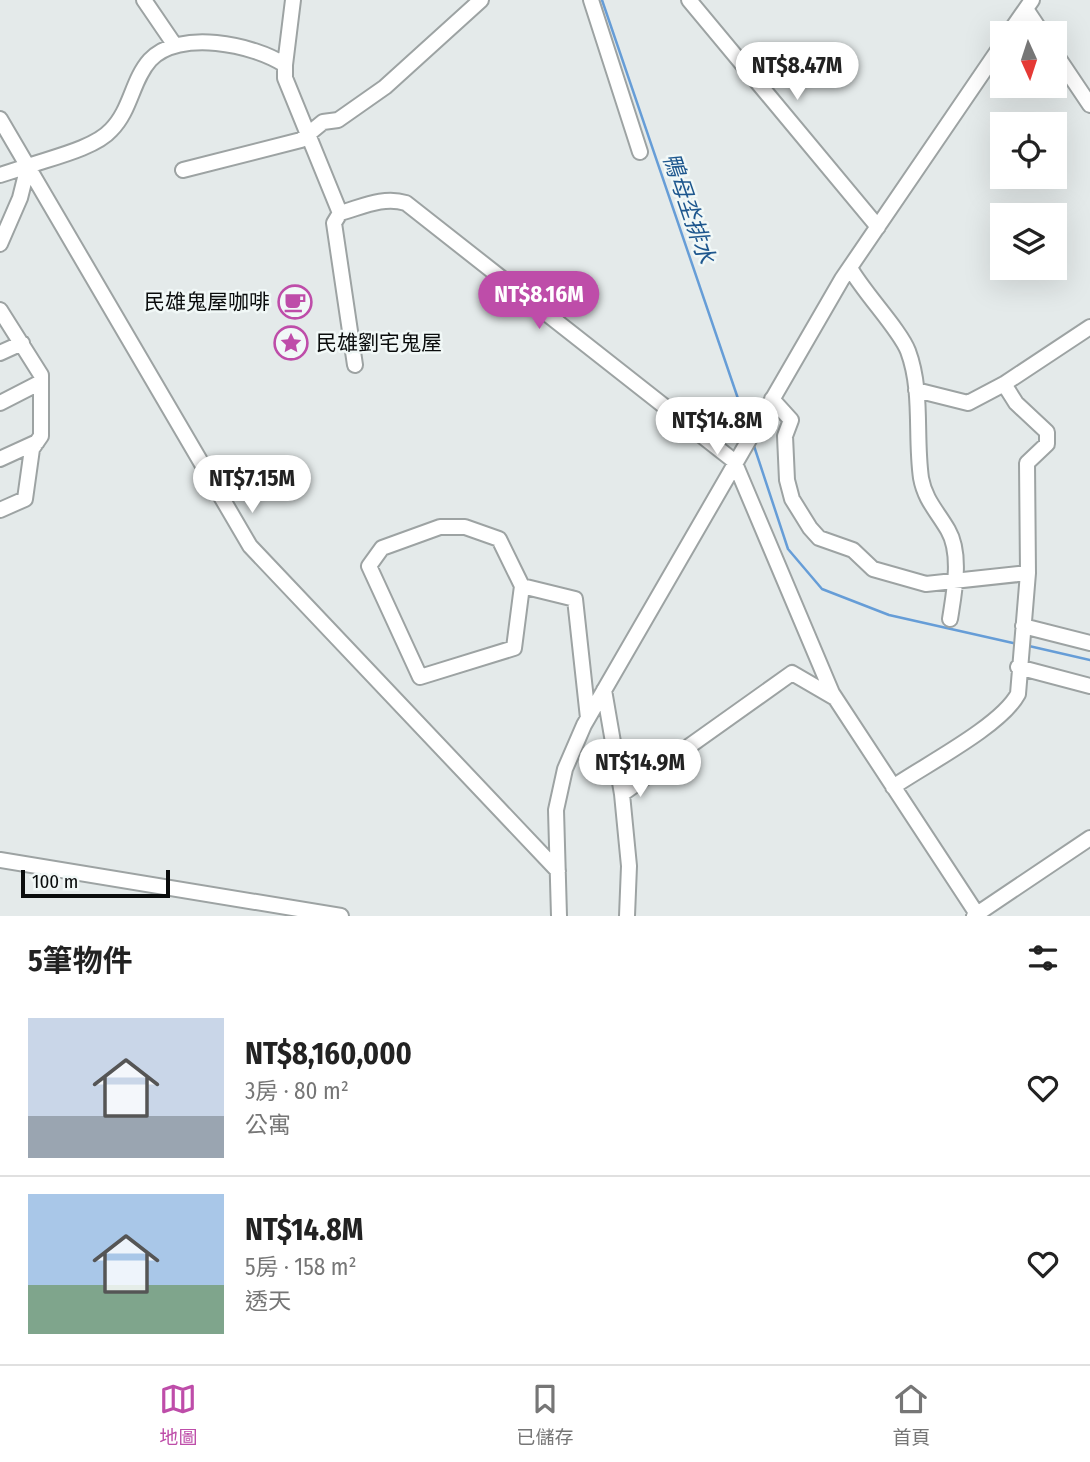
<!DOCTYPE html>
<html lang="zh-TW">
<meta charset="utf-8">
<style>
body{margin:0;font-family:"Fira Sans Condensed","Noto Sans TC",sans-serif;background:#f6f6f6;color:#222;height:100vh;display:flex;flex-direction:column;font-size:26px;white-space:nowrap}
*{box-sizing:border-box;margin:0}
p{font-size:23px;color:#767676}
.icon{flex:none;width:38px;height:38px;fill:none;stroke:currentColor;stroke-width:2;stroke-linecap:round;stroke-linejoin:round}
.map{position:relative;height:916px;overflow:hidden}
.sheet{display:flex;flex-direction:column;background:#fff;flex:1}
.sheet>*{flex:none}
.needle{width:46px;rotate:177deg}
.controls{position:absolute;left:990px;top:21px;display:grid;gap:14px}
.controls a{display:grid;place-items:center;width:77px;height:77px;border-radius:0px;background:#fff;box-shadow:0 7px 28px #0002;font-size:35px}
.scale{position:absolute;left:21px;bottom:18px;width:149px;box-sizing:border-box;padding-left:7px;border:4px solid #0a0c0c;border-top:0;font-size:19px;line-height:24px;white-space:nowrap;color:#0a0c0c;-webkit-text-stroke:5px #f1f8f7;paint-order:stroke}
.price{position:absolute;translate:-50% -60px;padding:0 16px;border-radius:24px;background:#fff;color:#222;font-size:23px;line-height:46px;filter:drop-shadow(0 2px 4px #0008)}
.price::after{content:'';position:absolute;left:50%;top:42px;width:21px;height:16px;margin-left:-10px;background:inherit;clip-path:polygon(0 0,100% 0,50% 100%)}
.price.on{background:#be4da9;color:#fff}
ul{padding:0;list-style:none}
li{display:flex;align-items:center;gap:21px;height:175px;padding:0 28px}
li+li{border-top:2px solid #e0e0e0}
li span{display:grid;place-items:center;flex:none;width:196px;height:140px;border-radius:0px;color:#555}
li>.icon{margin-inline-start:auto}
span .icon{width:84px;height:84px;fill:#fffc;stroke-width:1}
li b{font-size:30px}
h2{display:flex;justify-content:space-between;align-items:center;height:84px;padding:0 28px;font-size:30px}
.tab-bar{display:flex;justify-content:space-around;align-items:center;height:98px;border-top:2px solid #e0e0e0;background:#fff;font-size:19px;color:#767676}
.tab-bar a{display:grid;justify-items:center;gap:4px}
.tab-bar .on{color:#be4da9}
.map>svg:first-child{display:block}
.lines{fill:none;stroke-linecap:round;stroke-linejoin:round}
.stream{stroke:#669dd7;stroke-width:2.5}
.minor-casing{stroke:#9da3a3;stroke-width:18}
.minor{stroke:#fff;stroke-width:14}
.labels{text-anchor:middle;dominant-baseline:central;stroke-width:5;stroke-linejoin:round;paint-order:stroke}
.poi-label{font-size:21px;fill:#0a0c0c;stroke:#f1f8f7;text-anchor:end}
.water-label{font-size:23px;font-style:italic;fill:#1e578e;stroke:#f1f8f7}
</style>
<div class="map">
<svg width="1090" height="916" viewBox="0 0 1090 916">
<rect width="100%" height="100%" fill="#e4eaea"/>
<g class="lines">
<path class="stream" d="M602,0L747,425
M754,446L788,549L822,589L889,615L1013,643
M1029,646L1090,660"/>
<defs>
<path id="minor" d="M144,0L174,44
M591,0L640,152
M689,0L878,227
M1026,9L1042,33
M1009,33L1032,0
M1055,53L1090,105
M285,65L293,0
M0,119L250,546L558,871
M183,170L301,140L323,122L338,120L385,87L481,0
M0,175L28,166
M0,244L20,198L28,166C51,158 95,148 111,130C131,110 132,80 150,60C179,29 253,44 285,65V78L340,213
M850,268C864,293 900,330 908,351C923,391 915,436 921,478C925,500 937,511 948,530C962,554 954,593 950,619
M0,310L41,375V436L32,449L25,499L0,510
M0,353L22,343
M355,365L334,223L340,213C362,207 383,196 406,203L734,461L832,693L977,914
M916,390L968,403L1004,384L1090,327
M772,399L791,420L785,436L787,480L792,499L810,528L819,538L853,550L873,569L926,584L1028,573
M0,403L41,382
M0,459L37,442
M522,586L499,539L465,527H440L382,548L369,566L420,677L514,648L522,586L575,599L588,718
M1023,626L1090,643
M1018,667L1090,686
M604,690L622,794L629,866L627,916
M893,787C925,765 1001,726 1018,694L1028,573L1027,463L1047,444V432L1016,403L1004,384
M622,794L792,673L835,698
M0,860L341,916
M559,916L556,810L565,769L584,725L842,279L1003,43
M974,916L1090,838"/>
</defs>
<use href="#minor" class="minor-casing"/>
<use href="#minor" class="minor"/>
</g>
<defs>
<symbol id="cafe-ring" viewBox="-11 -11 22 22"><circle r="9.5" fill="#f1f8f7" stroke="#be4da9" stroke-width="1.5"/><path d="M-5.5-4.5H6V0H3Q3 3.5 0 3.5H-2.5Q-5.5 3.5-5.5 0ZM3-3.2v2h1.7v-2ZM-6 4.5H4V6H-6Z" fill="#be4da9"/></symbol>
<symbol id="sight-ring" viewBox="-11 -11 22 22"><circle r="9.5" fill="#f1f8f7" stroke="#be4da9" stroke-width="1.5"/><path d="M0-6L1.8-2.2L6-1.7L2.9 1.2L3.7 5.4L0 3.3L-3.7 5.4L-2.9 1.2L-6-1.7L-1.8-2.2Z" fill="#be4da9"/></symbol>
</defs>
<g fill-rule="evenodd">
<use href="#cafe-ring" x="276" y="283" width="38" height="38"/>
<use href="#sight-ring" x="272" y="324" width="38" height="38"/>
</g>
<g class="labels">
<g class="poi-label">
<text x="270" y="302">民雄鬼屋咖啡</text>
<text x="316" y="343" text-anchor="start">民雄劉宅鬼屋</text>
</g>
<g class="water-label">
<text transform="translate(689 208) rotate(71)">鴨母坔排水</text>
</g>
</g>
</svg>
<div class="controls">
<a><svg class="needle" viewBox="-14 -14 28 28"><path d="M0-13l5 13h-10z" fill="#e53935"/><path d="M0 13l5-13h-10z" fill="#767676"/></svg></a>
<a><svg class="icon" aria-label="locate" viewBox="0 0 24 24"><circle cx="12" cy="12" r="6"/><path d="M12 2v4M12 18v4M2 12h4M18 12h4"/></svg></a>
<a><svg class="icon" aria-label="layers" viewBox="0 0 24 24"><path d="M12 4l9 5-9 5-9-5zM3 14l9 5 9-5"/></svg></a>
</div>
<div class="scale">100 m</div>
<b class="price" style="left:797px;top:102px">NT$8.47M</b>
<b class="price on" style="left:539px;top:331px">NT$8.16M</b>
<b class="price" style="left:717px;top:457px">NT$14.8M</b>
<b class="price" style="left:252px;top:515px">NT$7.15M</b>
<b class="price" style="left:640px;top:799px">NT$14.9M</b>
</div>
<section class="sheet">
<h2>5筆物件<svg class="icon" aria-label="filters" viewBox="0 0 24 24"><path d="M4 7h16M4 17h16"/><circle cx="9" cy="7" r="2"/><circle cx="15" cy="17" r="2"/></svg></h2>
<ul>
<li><span style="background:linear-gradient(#c9d6e8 70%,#9aa5b1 0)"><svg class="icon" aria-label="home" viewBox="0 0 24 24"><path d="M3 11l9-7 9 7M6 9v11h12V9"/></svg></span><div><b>NT$8,160,000</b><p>3房 · 80 m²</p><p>公寓</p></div><svg class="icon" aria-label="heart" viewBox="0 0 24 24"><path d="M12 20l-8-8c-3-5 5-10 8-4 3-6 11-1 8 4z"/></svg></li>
<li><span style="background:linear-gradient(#a9c7e8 65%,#7fa58c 0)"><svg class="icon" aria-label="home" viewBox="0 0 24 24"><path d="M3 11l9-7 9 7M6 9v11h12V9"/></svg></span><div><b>NT$14.8M</b><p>5房 · 158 m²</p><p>透天</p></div><svg class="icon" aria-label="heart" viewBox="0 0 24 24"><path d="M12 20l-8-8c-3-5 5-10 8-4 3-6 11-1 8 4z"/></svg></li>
</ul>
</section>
<nav class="tab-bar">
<a class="on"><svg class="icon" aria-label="map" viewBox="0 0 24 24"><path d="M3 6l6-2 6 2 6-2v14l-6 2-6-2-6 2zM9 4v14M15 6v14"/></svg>地圖</a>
<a><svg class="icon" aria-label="saved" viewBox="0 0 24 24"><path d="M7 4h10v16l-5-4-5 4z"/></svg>已儲存</a>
<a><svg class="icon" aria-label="home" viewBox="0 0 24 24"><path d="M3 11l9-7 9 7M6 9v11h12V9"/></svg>首頁</a>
</nav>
